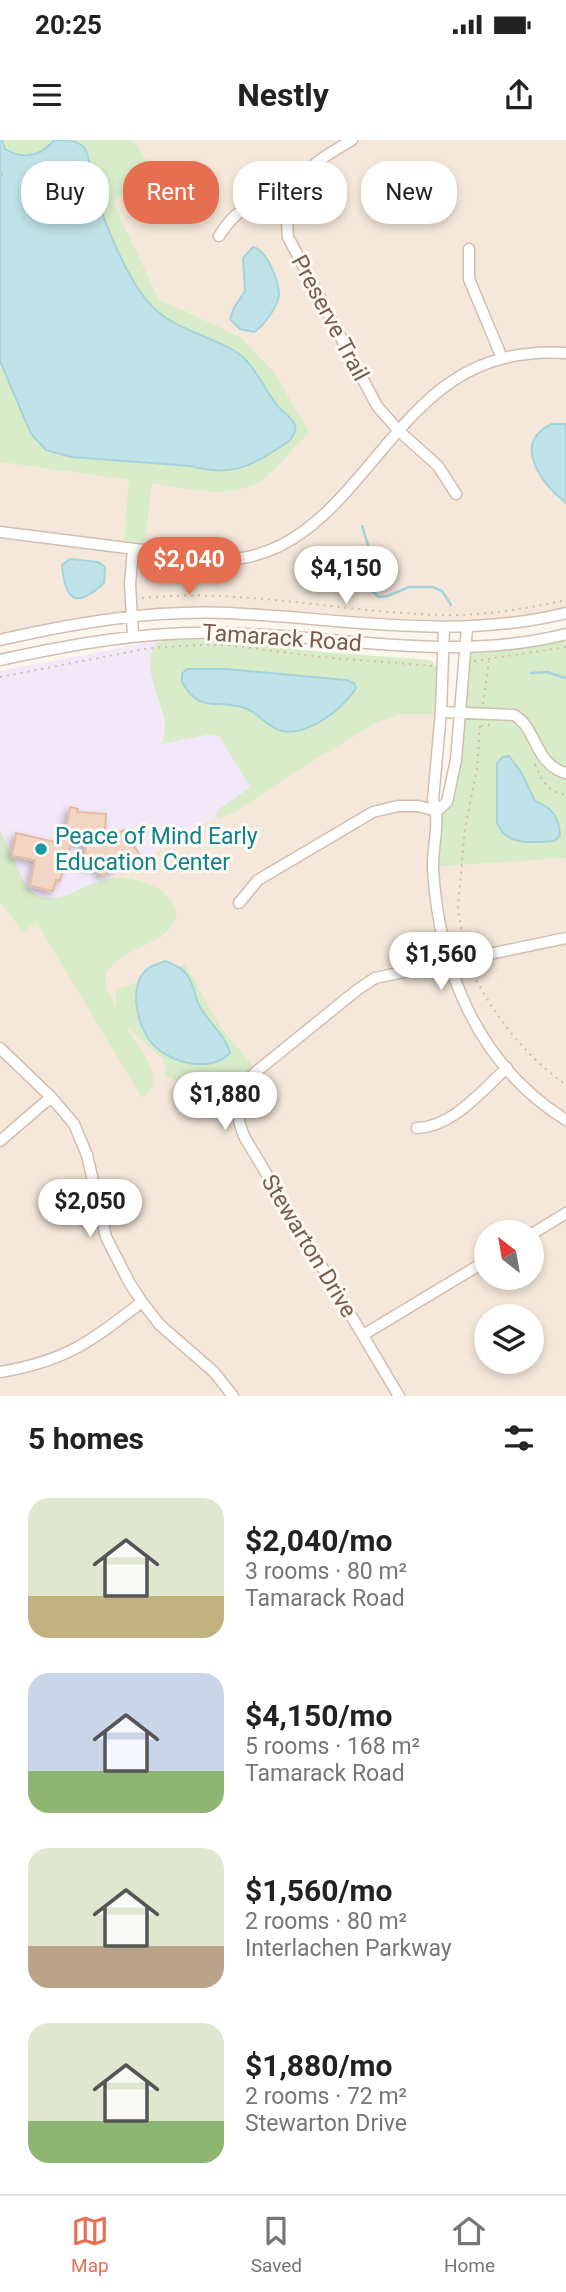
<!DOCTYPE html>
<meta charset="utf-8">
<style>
body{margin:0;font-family:Roboto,sans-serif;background:#f2f2f2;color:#222;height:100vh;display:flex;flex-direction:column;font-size:26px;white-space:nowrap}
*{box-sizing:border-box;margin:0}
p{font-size:23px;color:#767676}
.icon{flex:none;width:38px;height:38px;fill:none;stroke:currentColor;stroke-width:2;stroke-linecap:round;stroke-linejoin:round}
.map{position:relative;height:1256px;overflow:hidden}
.side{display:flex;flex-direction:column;background:#fff;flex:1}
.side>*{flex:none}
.hud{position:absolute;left:21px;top:21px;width:525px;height:63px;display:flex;gap:14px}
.needle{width:46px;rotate:329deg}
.tools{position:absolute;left:474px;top:1080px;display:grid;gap:14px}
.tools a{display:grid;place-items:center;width:70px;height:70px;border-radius:50%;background:#fff;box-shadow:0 4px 10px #0003;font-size:35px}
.price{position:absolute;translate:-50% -60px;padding:0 16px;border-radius:24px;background:#fff;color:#222;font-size:23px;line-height:46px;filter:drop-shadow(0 2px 4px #0008)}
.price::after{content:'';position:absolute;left:50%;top:42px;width:21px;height:16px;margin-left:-10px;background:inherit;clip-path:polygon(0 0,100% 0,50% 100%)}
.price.on{background:#e76f51;color:#fff}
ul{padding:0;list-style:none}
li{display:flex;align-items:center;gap:21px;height:175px;padding:0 28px}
li span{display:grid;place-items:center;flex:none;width:196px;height:140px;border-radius:21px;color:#555}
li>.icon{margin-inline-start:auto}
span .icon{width:84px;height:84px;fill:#fffc;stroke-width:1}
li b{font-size:30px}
h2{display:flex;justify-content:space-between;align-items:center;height:84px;padding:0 28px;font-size:30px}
.pill{padding:0 24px;border-radius:28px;background:#fff;box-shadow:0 4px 10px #0003;font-size:24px;line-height:63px}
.pill.on{background:#e76f51;color:#fff}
.status{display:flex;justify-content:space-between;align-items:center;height:49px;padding:0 35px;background:#fff;direction:ltr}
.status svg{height:19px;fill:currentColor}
header{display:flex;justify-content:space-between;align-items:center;height:91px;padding:0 28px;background:#fff;font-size:32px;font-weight:700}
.dock{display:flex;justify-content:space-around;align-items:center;height:98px;border-top:2px solid #e0e0e0;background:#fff;font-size:19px;color:#767676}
.dock a{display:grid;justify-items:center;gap:4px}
.dock .on{color:#e76f51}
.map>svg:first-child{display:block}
.residential{fill:#f5e8da;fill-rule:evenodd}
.education{fill:#f3e8fa}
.green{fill:#d8ecc9}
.water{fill:#bfe3e8;stroke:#a5d3da;stroke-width:2}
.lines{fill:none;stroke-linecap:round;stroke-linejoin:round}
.stream{stroke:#a5d3da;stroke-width:2.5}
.building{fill:#f3d5c3;stroke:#e6bba3;stroke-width:2;filter:url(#shadow)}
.minor-casing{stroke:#d1beb0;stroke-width:13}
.path{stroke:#d9b8a5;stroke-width:2;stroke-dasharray:2 5;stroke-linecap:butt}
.minor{stroke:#fff;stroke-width:10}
.culture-dot{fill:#0f9aa8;stroke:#fffaf3;stroke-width:2.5}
.labels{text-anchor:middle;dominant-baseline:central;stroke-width:6;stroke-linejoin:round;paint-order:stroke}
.street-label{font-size:23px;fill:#7a5c4d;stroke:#fffaf3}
.culture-label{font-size:23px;fill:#0d838f;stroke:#fffaf3;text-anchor:start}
</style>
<div class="status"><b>20:25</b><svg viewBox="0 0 49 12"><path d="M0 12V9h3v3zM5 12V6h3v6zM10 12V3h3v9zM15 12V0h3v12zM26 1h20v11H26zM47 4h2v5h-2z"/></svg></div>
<header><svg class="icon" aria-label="menu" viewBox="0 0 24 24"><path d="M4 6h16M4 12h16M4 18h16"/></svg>Nestly<svg class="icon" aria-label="share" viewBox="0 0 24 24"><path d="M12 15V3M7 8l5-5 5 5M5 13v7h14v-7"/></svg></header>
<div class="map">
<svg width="566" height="1256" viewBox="0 0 566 1256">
<defs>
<filter id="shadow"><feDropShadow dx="-3.5" dy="3.5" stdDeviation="3.5" flood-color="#0004"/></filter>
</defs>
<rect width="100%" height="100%" fill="#fdf6ec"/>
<path class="residential" d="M133,0H566V473L508,484L160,474L0,500V322L130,340L124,401L145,403L152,343L220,352L239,196L159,159L113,62L157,35Z
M442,540L433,727L566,718V1256H0V763L23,791ZM486,1092H532V1138H486ZM486,1176H532V1222H486Z"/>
<path class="education" d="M162,500L151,511V523L152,537L165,587L226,585L263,647L37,782L0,721V531Z"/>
<path class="green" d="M0,0H133L157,35L113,62L159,159L239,196L274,232L309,292C295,307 282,323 267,336C236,363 189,348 152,343L145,403L124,401L129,340L0,322Z
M566,494V718L433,727L437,671L447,662L466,508Z
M217,499L312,511L430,520C445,530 436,558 435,574H400L377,582L295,632L235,672L219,678L216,674L218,670L250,647L219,596L207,595L162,604C163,598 165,592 165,587C164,563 139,526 156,503L164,500Z
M0,690L24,742C47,776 76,747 104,740C122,735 142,739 157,748C167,754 175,762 177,774C168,808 121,805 105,835L107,849L116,866V850L185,824L221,888L257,931L239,955L166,937L163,919L127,887C136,906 171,940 142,958L37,783L23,791L0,763Z"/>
<path class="water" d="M0,0H2L5,9C24,20 40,17 54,0C64,0 77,0 84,7C90,15 92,41 96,53C105,86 131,149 157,171C179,190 209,196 233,210C255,223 262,246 276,264C287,278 306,283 288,302C252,325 234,338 191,326L71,317L46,310L31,294L0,221V37L2,35L0,30Z
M253,107C267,110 279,141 279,155C278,166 263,187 254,192L240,189L230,179L234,168L245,151L243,118Z
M552,284H566V363C541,343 511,303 552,284Z
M70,419L98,422L105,427L104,443C76,469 65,461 62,425Z
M324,422H333C339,428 342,434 342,443C333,452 316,448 304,445L302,438C309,430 314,426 324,422Z
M187,529H226L346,540L354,543L356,548C344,569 304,599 279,590C265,585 257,571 242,567C215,560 199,573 182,542V534Z
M509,616L521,632L535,661C552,668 559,676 560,695L555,701C534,702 506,707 497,683V623L503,617Z
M165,821C174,824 183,828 188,836C194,845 195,858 200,867C208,881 227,898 230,913C210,935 163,922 148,898C136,879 128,842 150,827C154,825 161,823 165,821Z"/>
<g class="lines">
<path class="stream" d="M362,386L368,405L373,452L379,457L388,456L409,447H433L442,451L451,465
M531,533L547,532L566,538"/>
</g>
<path class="building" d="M70,667L78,669L77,672L106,674L105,693H119L124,690L139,714L102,736L96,727L84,726L86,704L71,702L60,741L56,740L53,751L30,746L35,720L12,716L16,693L59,703L60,699H64Z"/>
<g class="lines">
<defs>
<path id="minor" d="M352,0C308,26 282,41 288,97L377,266L399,291L438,326L456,354
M219,96C239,65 249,64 286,69
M469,109V139L502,218
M0,392L214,419C327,427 372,293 454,240C487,218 527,210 566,213
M444,488L441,572L433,660C441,682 432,706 433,729C439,829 478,925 566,980
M133,496L130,444L133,410
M0,500C74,483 150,470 227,473C340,478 454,501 566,473
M0,520C73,504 146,491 221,493C337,495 452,523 566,494
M441,572L514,575C537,588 534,623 565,633
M437,671L447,662L456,620L467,488
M239,763L258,740L373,672L398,666H418L437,671
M0,908L51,957L74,984L87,1015L106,1097L129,1142L142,1162L160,1185L214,1232L233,1256
M417,988C453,987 481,951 507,928
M0,1001L51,957
M532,1094L566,1073
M363,1195L486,1121
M0,1232C66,1221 90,1202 142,1162
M399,1256L245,998C233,972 235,950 257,931L357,850L375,838L566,798"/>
</defs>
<use href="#minor" class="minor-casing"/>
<path class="path" d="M142,458C242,448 340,472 439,475C482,476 525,469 566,460
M474,521L566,507
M0,537L150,508L199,505H228L321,517L433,526
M483,564L489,521
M481,586L492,585
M535,624C542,640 547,652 566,655
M464,810L458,766L465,688L477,629L480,583
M470,828C492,873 525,916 566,945"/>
<use href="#minor" class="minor"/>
</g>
<circle class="culture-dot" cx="41" cy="709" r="7"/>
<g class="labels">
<g class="street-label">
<text transform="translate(330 178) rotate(62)">Preserve Trail</text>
<text transform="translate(282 498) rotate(4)">Tamarack Road</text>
<text transform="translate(309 1106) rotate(59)">Stewarton Drive</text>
</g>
<g class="culture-label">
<text x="55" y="696">Peace of Mind Early<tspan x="55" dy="26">Education Center</tspan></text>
</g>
</g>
</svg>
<div class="tools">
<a><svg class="needle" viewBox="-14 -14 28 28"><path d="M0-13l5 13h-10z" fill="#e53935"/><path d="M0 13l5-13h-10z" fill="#767676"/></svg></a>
<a><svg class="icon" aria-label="layers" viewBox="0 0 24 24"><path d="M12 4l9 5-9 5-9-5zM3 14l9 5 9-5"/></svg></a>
</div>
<b class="price on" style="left:189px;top:457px">$2,040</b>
<b class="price" style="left:346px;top:466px">$4,150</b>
<b class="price" style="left:441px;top:852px">$1,560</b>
<b class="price" style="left:225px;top:992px">$1,880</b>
<b class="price" style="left:90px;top:1099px">$2,050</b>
<div class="hud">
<a class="pill">Buy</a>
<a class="pill on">Rent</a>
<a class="pill">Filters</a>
<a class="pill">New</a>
</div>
</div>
<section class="side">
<h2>5 homes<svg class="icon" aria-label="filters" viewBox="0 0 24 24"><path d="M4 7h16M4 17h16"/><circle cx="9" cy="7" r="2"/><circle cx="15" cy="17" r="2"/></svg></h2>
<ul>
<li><span style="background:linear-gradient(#dfe7d0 70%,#c2b280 0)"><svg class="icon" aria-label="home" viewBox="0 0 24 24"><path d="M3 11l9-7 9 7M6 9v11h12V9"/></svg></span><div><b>$2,040/mo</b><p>3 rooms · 80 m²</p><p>Tamarack Road</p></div></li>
<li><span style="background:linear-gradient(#c9d6e8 70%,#8fb573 0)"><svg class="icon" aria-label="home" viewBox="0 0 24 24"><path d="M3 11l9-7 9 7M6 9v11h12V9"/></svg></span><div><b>$4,150/mo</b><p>5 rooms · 168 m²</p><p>Tamarack Road</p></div></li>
<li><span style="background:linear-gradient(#dfe7d0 70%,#b9a48a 0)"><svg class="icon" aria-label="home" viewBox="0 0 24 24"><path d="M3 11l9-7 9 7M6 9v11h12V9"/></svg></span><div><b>$1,560/mo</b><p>2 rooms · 80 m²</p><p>Interlachen Parkway</p></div></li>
<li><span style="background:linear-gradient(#dfe7d0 70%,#8fb573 0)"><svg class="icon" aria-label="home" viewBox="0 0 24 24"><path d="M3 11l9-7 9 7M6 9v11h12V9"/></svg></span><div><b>$1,880/mo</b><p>2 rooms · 72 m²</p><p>Stewarton Drive</p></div></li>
</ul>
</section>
<nav class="dock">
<a class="on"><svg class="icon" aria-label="map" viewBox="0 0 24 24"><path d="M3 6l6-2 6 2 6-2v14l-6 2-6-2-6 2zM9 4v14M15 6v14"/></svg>Map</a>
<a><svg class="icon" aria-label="saved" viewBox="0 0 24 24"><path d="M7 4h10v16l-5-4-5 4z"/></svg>Saved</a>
<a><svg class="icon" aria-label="home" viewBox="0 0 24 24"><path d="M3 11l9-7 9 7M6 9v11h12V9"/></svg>Home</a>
</nav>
